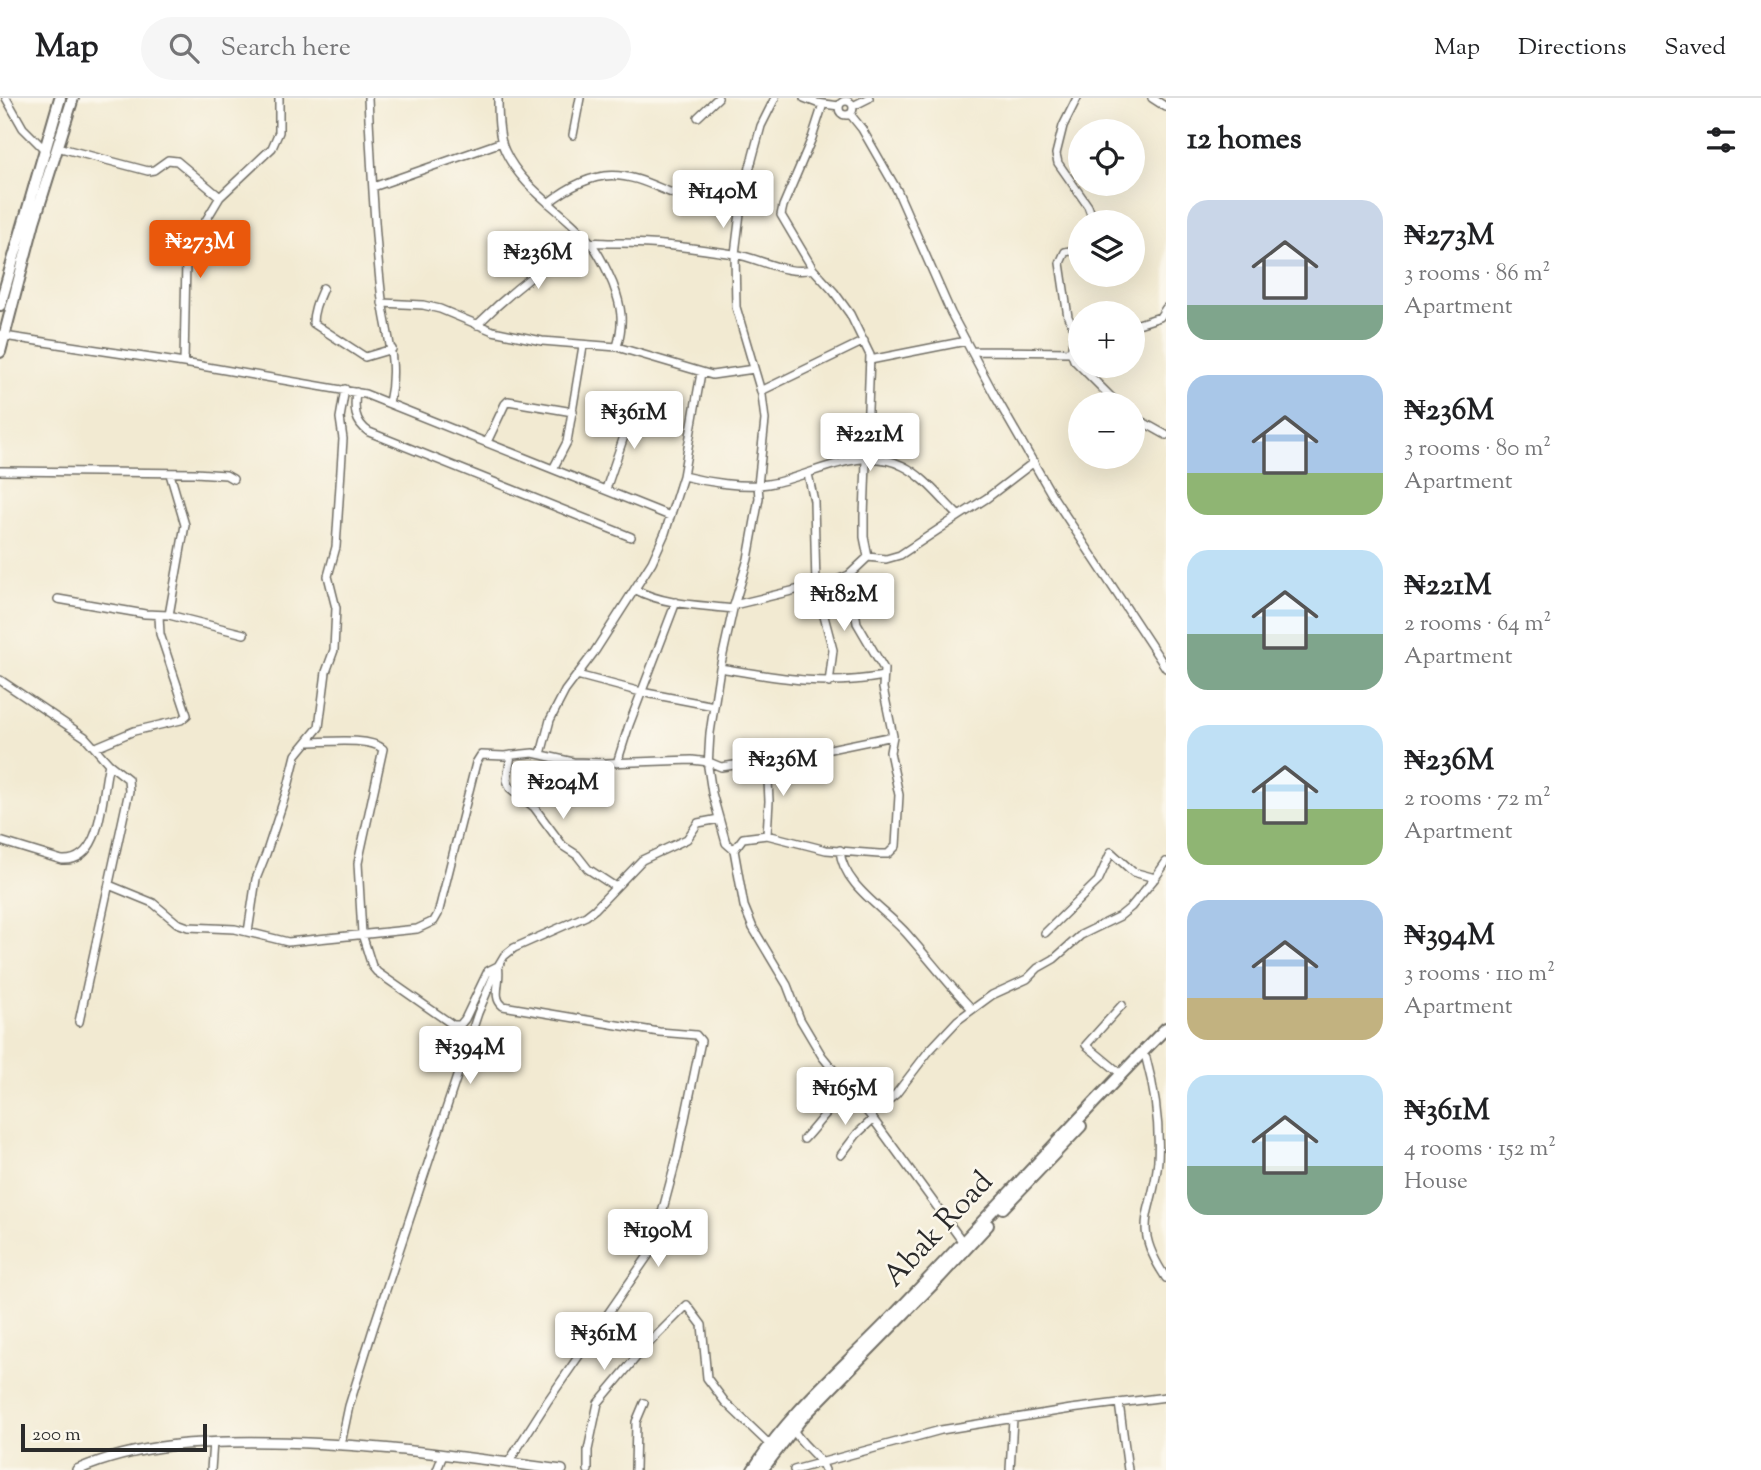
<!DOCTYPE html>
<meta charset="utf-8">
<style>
body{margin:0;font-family:"Sorts Mill Goudy",serif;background:#f6f6f6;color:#202124;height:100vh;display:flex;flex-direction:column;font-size:26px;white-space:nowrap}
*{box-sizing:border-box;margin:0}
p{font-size:23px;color:#757577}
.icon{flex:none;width:38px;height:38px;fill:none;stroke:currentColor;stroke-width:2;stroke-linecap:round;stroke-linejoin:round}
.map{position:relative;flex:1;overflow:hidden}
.sheet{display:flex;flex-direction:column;background:#fff;width:595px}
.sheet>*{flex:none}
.controls{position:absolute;left:1068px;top:21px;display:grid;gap:14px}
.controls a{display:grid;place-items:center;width:77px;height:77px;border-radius:50%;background:#fff;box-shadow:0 7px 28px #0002;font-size:35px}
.scale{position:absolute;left:21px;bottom:18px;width:186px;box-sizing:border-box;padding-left:7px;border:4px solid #2b2b2b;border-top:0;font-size:19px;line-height:24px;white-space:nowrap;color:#2b2b2b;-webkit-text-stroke:5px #fbf7ec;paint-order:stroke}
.price{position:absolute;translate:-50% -60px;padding:0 16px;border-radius:7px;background:#fff;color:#222;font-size:23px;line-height:46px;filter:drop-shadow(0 2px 4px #0008)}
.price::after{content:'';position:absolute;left:50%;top:42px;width:21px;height:16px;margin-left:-10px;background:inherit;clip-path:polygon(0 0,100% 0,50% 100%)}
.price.current{background:#ea580c;color:#fff}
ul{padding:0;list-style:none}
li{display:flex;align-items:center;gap:21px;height:175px;padding:0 21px}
li span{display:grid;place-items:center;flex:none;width:196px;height:140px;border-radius:21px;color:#555}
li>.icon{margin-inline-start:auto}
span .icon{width:84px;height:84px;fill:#fffc;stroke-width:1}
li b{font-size:30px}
h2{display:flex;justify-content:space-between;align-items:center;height:84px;padding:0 21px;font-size:30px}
header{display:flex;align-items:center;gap:42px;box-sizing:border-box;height:98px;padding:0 35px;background:#fff;border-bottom:2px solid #e0e0e0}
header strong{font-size:33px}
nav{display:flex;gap:38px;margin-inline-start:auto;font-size:24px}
.search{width:490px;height:63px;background:#f6f6f6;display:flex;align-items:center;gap:18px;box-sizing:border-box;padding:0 24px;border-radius:38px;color:#757577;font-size:26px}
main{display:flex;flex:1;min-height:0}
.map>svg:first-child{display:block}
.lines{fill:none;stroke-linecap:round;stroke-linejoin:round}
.minor-casing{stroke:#716e65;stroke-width:10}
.tertiary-casing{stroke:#716e65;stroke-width:12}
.trunk-casing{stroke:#716e65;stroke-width:14}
.minor{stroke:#fff;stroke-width:7}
.tertiary{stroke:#fff;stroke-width:9}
.trunk{stroke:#fff;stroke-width:10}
.labels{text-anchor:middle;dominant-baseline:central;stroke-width:5;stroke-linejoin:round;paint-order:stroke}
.street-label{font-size:30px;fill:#2b2b2b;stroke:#fbf7ec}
</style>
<header>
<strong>Map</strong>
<div class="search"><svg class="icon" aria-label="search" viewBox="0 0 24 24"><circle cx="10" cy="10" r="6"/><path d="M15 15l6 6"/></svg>Search here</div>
<nav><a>Map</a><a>Directions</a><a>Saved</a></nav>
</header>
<main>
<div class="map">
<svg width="1166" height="1372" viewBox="0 0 1166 1372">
<rect width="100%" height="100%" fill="#fbf7ec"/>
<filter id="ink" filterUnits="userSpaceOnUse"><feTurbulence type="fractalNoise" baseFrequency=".0143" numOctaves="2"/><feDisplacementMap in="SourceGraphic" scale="14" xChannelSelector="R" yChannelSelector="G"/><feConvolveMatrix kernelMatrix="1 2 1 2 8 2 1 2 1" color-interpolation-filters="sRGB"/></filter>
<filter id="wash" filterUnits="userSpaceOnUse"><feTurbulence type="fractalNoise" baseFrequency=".00686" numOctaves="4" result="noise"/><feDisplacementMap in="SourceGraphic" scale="28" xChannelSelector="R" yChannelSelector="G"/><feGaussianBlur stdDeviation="1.57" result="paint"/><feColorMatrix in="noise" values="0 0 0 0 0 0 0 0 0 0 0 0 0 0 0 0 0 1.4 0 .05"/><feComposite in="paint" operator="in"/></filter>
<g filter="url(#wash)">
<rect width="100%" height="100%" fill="#f2ead2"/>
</g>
<g filter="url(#ink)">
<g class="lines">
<defs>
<path id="minor" d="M6,0L23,30L44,51
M368,0C371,64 374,129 381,193C385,236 399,260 389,305
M498,0C498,15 498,39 505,53C523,92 563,112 590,144C600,156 607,172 613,186C622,210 624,224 617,249
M804,0L817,5L839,8
M1077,0L1063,28L1056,56L1058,65L1088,108L1094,124
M1152,0L1166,9
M839 10a7 7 0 1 1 14 0a7 7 0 1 1-14 0Z
M823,6L812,40L783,108L781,117L813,171L834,194L850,216L870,257L864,418V439L868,459
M853,8L869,0
M850,16L862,31L897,92L951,215L994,296L1052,397L1166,570
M698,19L718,0
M573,37L580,0
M57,49L148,73L154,72L168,62L177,63L220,99
M373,89L502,44
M548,105C633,38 656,115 741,107
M1080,151L1065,154L1060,165L1068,219L1075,232L1071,254L1080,253
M323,190C318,202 313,212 313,225L365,259L392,251
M382,205L423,207L440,211L493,233L542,243L617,249L712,277L754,271
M477,227C500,204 559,151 590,145C596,144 604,145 611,145C653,144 693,150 734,156C760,160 786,178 813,171
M1132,228L1160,219L1166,210
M4,238L184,265L365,296L670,418
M971,253L1071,254L1074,262L1118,306
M870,262L966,243
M184,265L186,163L190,149L220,99L272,50L279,34V0
M761,293L864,243
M356,294C354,310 354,324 369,334L631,439
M1132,318L1166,337
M487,344L505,306L508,303L573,314
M553,371L567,344L583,248
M0,373L195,375L226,377L233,381
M808,376L814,403L816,488L833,552L829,585
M683,378L701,275
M606,391L635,306
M849,477L857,525L884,571L883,590L893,638L890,654L899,697L896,748L888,756H879L826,752L767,737L743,740L734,752L744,808L753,830L787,887L800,921L822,958L873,1021L962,1143
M636,492C665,507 700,507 733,511
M58,501L145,516L169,517L244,536
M734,507L837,482L849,477L868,459L886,461L900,457L959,418
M169,517L185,427L170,376
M720,570C780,580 823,589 884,578
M577,577L641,594L714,608
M0,582L85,639L109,666L128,681L129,693L79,924
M308,644C327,644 369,639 383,651L358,765L362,836L372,868L377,874L453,927H460L465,921L488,873L498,868C502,882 491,899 503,908L659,934L696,937L701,943L677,1059L652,1152L547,1304L508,1365
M96,649L134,633L181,622L187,617L160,536L159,518
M541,656L550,622L565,593L595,553L652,464L665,435L683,378C707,384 743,390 768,386C812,379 859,346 903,368C924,378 942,402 959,418L987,400L1034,364
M511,657L507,682L510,690L534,709L563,748L577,757L588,771L614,788
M767,662L769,703L767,737
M617,665L629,627L676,504
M0,743L62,762C104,765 101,695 109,666
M734,752L726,745L712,695L708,669L710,635L720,570L733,511L748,461L759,400L758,387L765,322L762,297L736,209L735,156L741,107L750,69L761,28L775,0
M840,752C842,787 886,812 907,836C929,861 949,887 972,911
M109,787L153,805L177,825L188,829L235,831L288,844L417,831L434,823L438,816L476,665L481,657L504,658L533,655L573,664L606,665L692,662L709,664L721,669L801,657L893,638
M248,834L256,781L266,756L288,689L296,657L319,629L326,574L334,552L336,510L328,478L336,449L343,341L340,320L345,291
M1045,835L1098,783L1111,754L1133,774L1155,780
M1146,960C1155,993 1160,1027 1158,1062C1154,1117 1129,1124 1166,1180
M1121,976L1086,947L1122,907
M870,1017L896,996L929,953L958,922L992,897L1027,881L1038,870L1054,861L1081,837L1120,818L1131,809L1155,780L1166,764
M804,1041C823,1021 827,1008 853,996
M841,1057L857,1036L873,1021
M1119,1305L1128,1372
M793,1331C801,1348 820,1357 825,1372
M341,1346L349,1308L374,1228L478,915L498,868L504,858L514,850L586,818L595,811L642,762L687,741L698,725L719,721
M211,1372L213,1344
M437,1372L443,1357
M588,1372V1352L598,1305L644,1250L687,1207L702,1227L707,1280L725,1304L770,1347
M635,1372L636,1324L644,1305
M794,1372L941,1332L1071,1311L1166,1299
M1010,1372L1013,1321"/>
<path id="tertiary" d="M77,1372C139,1345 205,1343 271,1344C368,1345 465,1359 562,1372"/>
<path id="trunk" d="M0,207L60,0
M0,254L34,124L73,0
M1003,1110L1081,1028
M753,1372C790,1313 844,1269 892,1219C984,1123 1073,1025 1166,930
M762,1372L802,1320L940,1179L988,1127"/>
</defs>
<use href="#minor" class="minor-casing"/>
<use href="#tertiary" class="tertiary-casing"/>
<use href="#trunk" class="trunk-casing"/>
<use href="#minor" class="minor"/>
<use href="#tertiary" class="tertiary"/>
<use href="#trunk" class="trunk"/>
</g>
</g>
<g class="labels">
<g class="street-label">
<text transform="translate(939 1132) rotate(-47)">Abak Road</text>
</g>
</g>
</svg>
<div class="controls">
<a><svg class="icon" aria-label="locate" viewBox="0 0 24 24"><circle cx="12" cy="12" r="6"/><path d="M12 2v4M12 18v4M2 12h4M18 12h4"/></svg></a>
<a><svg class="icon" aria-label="layers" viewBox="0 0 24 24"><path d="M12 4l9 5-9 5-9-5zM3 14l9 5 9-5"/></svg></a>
<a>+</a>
<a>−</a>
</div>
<div class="scale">200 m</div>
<b class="price" style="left:723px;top:132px">₦140M</b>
<b class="price current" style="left:200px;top:182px">₦273M</b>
<b class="price" style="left:538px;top:193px">₦236M</b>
<b class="price" style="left:634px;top:353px">₦361M</b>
<b class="price" style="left:870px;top:375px">₦221M</b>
<b class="price" style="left:844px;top:535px">₦182M</b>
<b class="price" style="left:783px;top:700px">₦236M</b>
<b class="price" style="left:563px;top:723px">₦204M</b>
<b class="price" style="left:470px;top:988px">₦394M</b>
<b class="price" style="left:845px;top:1029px">₦165M</b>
<b class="price" style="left:658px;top:1171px">₦190M</b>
<b class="price" style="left:604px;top:1274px">₦361M</b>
</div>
<section class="sheet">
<h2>12 homes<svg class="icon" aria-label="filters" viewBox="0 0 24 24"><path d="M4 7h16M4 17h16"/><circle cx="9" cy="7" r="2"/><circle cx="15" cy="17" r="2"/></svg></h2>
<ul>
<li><span style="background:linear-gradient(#c9d6e8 75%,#7fa58c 0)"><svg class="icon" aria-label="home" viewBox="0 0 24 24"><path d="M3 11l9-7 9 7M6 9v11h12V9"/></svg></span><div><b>₦273M</b><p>3 rooms · 86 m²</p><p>Apartment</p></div></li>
<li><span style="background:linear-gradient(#a9c7e8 70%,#8fb573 0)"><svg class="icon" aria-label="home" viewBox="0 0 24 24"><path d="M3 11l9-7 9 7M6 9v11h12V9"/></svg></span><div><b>₦236M</b><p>3 rooms · 80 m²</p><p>Apartment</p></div></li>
<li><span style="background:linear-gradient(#bfe0f5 60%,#7fa58c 0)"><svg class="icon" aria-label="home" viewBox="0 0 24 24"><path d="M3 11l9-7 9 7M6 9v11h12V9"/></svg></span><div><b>₦221M</b><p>2 rooms · 64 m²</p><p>Apartment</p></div></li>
<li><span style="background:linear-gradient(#bfe0f5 60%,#8fb573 0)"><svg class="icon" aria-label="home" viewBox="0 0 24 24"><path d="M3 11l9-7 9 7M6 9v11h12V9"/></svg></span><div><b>₦236M</b><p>2 rooms · 72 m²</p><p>Apartment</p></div></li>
<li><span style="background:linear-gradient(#a9c7e8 70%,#c2b280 0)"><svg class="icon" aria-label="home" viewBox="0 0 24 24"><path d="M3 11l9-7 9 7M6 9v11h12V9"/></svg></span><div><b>₦394M</b><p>3 rooms · 110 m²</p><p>Apartment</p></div></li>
<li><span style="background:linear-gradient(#bfe0f5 65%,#7fa58c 0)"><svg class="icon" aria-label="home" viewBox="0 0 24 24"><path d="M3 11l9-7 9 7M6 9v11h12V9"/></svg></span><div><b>₦361M</b><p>4 rooms · 152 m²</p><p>House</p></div></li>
</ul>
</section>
</main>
